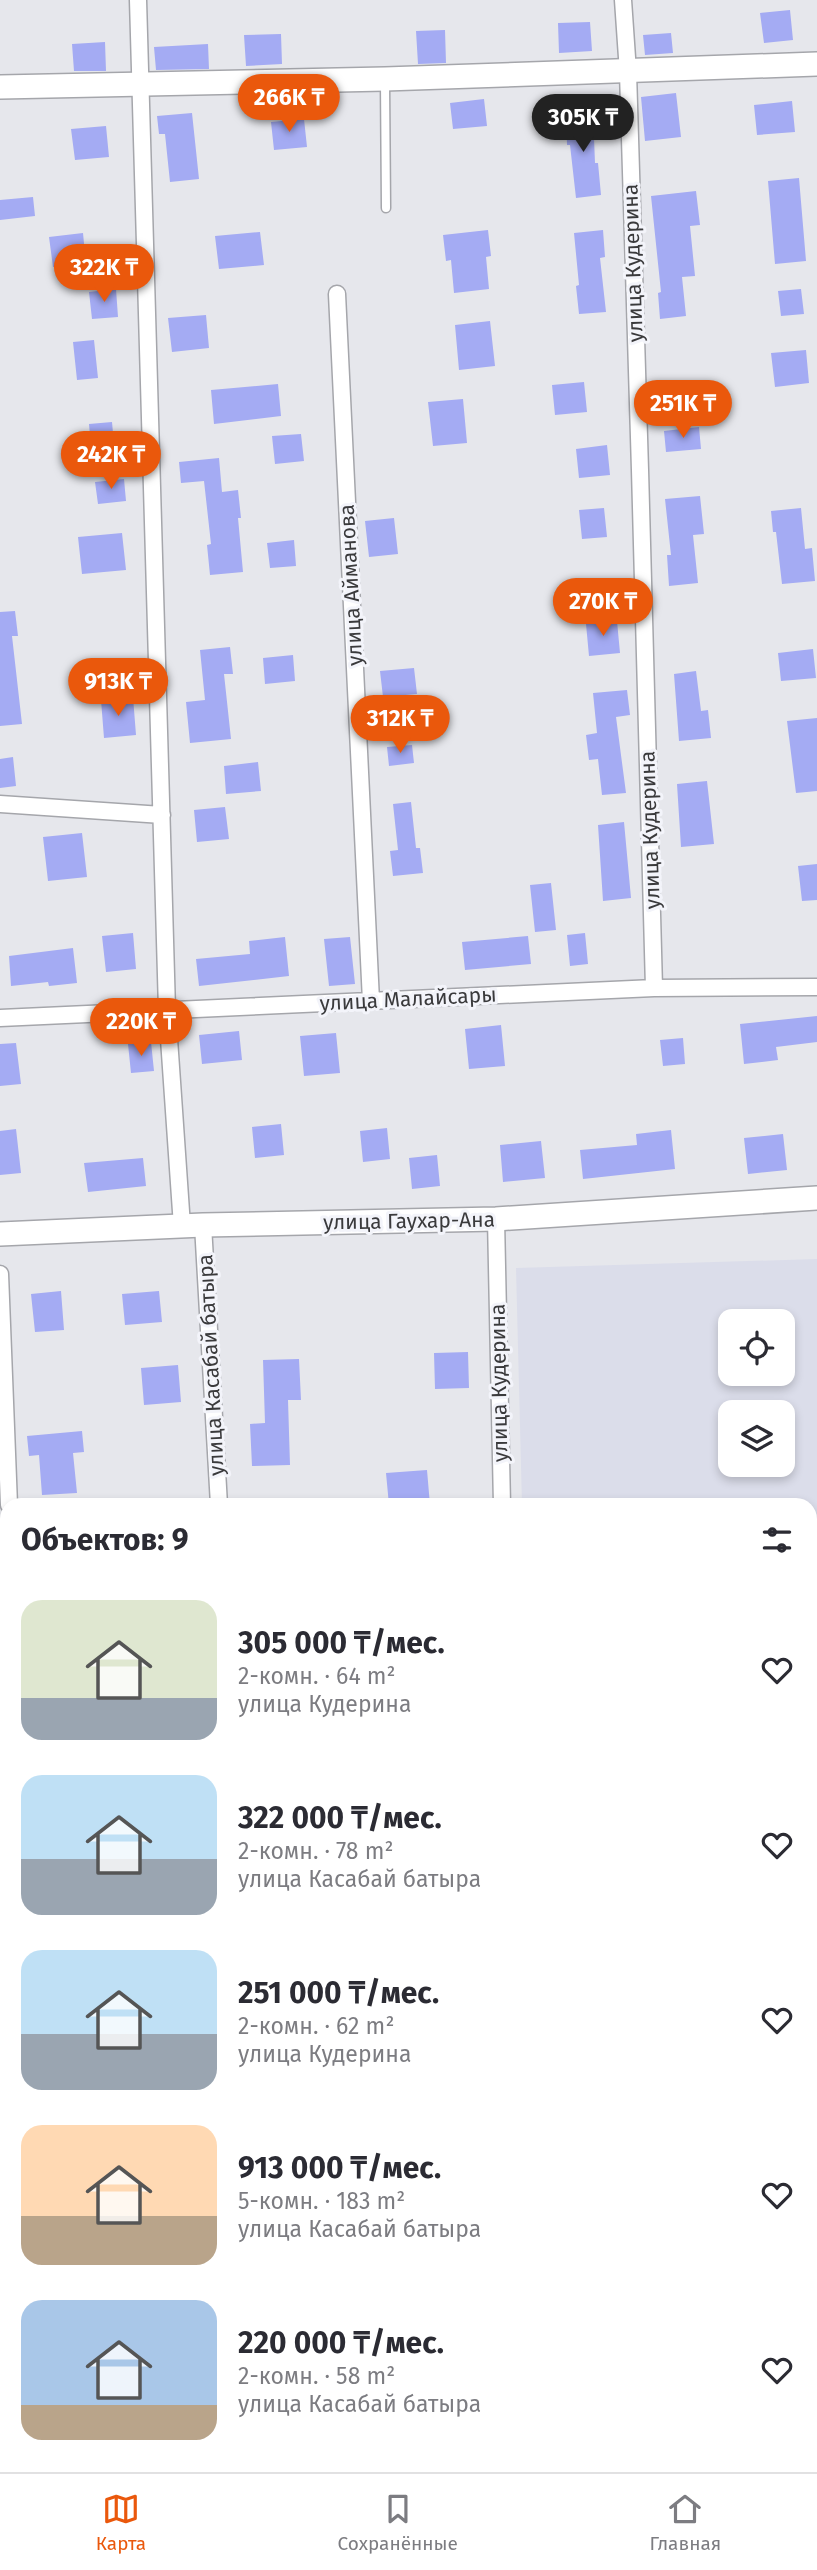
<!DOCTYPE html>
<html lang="ru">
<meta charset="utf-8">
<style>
body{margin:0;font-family:"Fira Sans",sans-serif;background:#f2f2f3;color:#2b2b33;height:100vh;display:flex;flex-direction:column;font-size:26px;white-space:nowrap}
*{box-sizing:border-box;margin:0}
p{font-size:23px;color:#7c7c81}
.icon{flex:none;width:38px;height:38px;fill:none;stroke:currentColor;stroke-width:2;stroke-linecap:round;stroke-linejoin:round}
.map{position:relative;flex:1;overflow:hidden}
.side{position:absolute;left:0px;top:1498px;width:817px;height:975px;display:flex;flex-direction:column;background:#fff;border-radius:21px 21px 0 0;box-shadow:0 4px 10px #0003}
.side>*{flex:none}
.buttons{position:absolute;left:718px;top:1309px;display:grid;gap:14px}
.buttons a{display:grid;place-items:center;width:77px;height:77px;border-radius:14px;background:#fff;box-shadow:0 4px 10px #0003;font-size:35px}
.price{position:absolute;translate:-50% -60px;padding:0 16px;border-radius:24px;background:#ea580c;color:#fff;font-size:23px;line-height:46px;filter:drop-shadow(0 2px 4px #0008)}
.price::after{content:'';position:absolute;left:50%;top:42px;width:21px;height:16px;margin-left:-10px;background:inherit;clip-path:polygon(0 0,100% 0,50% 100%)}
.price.active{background:#222;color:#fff}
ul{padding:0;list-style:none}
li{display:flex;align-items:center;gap:21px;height:175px;padding:0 21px}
li span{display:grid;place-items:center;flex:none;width:196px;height:140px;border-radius:21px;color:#555}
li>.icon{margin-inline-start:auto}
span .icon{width:84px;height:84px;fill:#fffc;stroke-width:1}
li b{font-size:30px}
h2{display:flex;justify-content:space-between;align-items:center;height:84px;padding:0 21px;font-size:30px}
.dock{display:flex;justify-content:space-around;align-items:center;height:98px;border-top:2px solid #e1e1e2;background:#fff;font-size:19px;color:#7c7c81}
.dock a{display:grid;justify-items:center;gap:4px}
.dock .active{color:#ea580c}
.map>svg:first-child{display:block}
.built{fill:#dbddea;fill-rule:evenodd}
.green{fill:#aacd74}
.building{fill:#a4abf3}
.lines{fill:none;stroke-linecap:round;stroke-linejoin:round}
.lane-casing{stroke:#a5a6ab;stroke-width:11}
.street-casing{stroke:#a5a6ab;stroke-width:19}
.secondary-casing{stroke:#a5a6ab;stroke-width:26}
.lane{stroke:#fff;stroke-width:8}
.street{stroke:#fff;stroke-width:16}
.secondary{stroke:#fff;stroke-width:23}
.labels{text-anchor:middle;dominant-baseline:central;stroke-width:6;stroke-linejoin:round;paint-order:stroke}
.street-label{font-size:21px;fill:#3a3a3c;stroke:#f3f4fa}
</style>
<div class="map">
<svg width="817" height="2472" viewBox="0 0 817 2472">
<rect width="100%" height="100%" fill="#e6e7ec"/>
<path class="built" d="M817,1259V1946H810V1505H522L516,1268ZM730,1321H782V1374H730ZM730,1412H782V1465H730Z"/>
<path class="green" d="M810,2062H817V2216L810,2215Z
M303,2466H381L387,2472H309Z"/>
<path class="building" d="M790,10L793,40L764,43L760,13Z
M590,22L592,51L559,53L558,23Z
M445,30L446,63L418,64L416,31Z
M671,33L673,53L645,55L643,35Z
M281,34L282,64L246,66L244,35Z
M105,42L106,71H74L72,44Z
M208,44L209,69L156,70L154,47Z
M676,93L681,137L645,141L641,97Z
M484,99L487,126L453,129L450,103Z
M792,101L795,132L757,135L754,105Z
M192,113L199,179L170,182L165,134H159L157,116Z
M593,113L595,163H598L601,195L576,198L570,145H567L566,114Z
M304,119L307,147L274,150L271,122Z
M106,126L109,157L75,160L71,129Z
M799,178L806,261L775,264L768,181Z
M696,191L700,225L690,226L695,276L682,277L686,316L660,319L658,293L661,292L651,196Z
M33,197L35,216L0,220V200Z
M488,230L491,256L486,257L489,289L454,293L451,260L446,261L443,235Z
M603,230L605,257L600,258L606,312L579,314L576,286L579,285L574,233Z
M260,232L264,265L219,269L215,236Z
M83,233L86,264L53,267L49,237Z
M116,289L118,317L92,319L89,292Z
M801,289L804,314L781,316L778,291Z
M206,315L209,348L172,352L168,318Z
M490,321L495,366L459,370L455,325Z
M94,340L98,378L77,380L73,342Z
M806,350L809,383L775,387L771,353Z
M584,382L587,412L555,415L552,385Z
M278,384L281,416L214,424L211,390Z
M463,399L467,443L433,446L428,402Z
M112,422L114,444L91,447L89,424Z
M699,427L701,449L666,452L664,431Z
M301,434L304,461L275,464L272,436Z
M607,445L610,475L579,478L576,449Z
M219,458L222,492L238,490L241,518H238L243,572L210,575L207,545L211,544L204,481L181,483L179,462Z
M124,479L126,501L98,504L95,482Z
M700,496L704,534L693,535L698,583L669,586L667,555H671L665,499Z
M604,508L607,537L582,539L579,510Z
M801,508L805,549L812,548L815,581L782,584L776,532H773L771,511Z
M394,518L398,554L369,557L365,521Z
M122,533L126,570L82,574L78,537Z
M294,540L296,566L270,568L267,543Z
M15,611L18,636H12L22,724L0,726V612Z
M617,621L620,653L589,656L586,624Z
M230,647L233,674H224L231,739L190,743L186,702L205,700L200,650Z
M813,649L816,678L781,681L778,653Z
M293,655L295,681L265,684L263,658Z
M414,668L417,694L383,697L380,671Z
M696,671L701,711L708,710L711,738L679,741L674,674Z
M627,690L630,715L616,717L626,793L602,795L598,759L589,760L586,735L597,733L593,693Z
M133,697L136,735L104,738L101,700Z
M817,718V791L796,793L787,721Z
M412,745L414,763L389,766L387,747Z
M13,757L16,786L0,788V759Z
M258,762L261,791L226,794L224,766Z
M707,781L714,844L681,847L677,784Z
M411,802L416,848H420L423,873L393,876L390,851L398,850L393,804Z
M225,807L229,839L197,842L194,810Z
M624,822L631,898L603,901L598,825Z
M82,833L87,877L48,881L43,837Z
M817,864V900L802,901L798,866Z
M551,883L556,930L535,932L530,885Z
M133,933L136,969L106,972L102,936Z
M585,933L588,964L570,966L567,935Z
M528,936L531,964L465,970L462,942Z
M285,937L289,976L199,986L196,959L250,954L249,941Z
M350,937L355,984L329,986L324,939Z
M73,948L77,983L49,986L48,982L11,986L9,956Z
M817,1016V1042L776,1047L778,1060L744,1064L740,1024Z
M501,1025L505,1066L469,1069L465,1029Z
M239,1031L242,1060L202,1064L199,1035Z
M336,1033L340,1073L304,1076L300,1036Z
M683,1038L685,1064L663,1066L660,1040Z
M151,1042L154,1071L131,1073L128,1044Z
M16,1043L21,1084L0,1086V1044Z
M281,1124L284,1155L255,1158L252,1127Z
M387,1128L390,1159L363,1162L360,1131Z
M16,1129L21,1173L0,1175V1131Z
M671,1130L675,1169L583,1179L580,1150L637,1145L636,1134Z
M783,1134L787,1170L748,1174L744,1138Z
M541,1141L545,1178L503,1182L500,1145Z
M437,1155L440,1186L412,1189L409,1158Z
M143,1158L146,1186L88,1192L84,1163Z
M61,1291L64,1330L35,1332L31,1294Z
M159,1291L162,1322L125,1325L122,1294Z
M468,1352L469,1388L435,1389L434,1353Z
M299,1359L301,1400H288L290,1465L252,1466L250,1424L265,1423L263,1360Z
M178,1365L181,1402L144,1405L141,1368Z
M82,1431L84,1452L73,1453L77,1493L42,1495L39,1455L29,1456L27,1436Z
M427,1470L430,1505H389L386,1473Z"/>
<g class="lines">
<defs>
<path id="lane" d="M385,82L386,208
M0,1926H5
M0,2036H7
M810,2431L817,2428
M718,2466L724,2472
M736,2472L747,2466"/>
<path id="street" d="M138,0L167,1010L182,1226
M623,0L628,72L640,470L654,988
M337,294L371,1001
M0,804L162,815
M0,1018L654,988L817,987
M496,1219L502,1505
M203,1225L219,1505
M0,1274L9,1505
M0,1901H7
M810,1977H817
M0,2360L7,2352
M189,2466L196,2472
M492,2466L499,2472
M52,2472L58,2466
M171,2472L177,2466"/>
<path id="secondary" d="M0,87L385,79L817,64
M0,1234L203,1225L496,1219L817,1198
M810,2053H817
M0,2089H7
M656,2466L662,2472"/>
</defs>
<use href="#lane" class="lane-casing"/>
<use href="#street" class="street-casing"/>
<use href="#secondary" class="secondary-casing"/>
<use href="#lane" class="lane"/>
<use href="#street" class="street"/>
<use href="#secondary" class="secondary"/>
</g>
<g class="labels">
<g class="street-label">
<text transform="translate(633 263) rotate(-92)">улица Кудерина</text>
<text transform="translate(351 585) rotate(-93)">улица Айманова</text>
<text transform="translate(650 830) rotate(-92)">улица Кудерина</text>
<text transform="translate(408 999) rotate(-3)">улица Малайсары</text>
<text transform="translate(409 1221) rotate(-1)">улица Гаухар-Ана</text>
<text transform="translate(211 1365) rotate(-93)">улица Касабай батыра</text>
<text transform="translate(499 1383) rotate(-91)">улица Кудерина</text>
</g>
</g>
</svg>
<div class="buttons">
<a><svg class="icon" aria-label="locate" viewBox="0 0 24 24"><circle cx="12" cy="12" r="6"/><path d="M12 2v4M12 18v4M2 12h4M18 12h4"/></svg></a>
<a><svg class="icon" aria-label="layers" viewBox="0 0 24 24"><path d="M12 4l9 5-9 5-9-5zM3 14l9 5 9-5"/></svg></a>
</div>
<b class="price" style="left:289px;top:134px">266K ₸</b>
<b class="price active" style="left:583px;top:154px">305K ₸</b>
<b class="price" style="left:104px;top:304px">322K ₸</b>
<b class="price" style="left:683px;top:440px">251K ₸</b>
<b class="price" style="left:111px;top:491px">242K ₸</b>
<b class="price" style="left:603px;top:638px">270K ₸</b>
<b class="price" style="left:118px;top:718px">913K ₸</b>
<b class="price" style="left:400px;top:755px">312K ₸</b>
<b class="price" style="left:141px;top:1058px">220K ₸</b>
<section class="side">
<h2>Объектов: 9<svg class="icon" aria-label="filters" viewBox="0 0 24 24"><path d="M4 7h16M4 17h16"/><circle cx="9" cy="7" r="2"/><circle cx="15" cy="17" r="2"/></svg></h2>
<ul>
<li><span style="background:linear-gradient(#dfe7d0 70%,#9aa5b1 0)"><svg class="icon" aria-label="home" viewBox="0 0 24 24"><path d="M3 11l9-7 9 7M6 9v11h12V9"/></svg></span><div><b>305 000 ₸/мес.</b><p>2-комн. · 64 m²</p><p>улица Кудерина</p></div><svg class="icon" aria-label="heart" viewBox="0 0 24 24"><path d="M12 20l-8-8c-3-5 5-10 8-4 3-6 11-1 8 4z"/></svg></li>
<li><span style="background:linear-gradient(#bfe0f5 60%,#9aa5b1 0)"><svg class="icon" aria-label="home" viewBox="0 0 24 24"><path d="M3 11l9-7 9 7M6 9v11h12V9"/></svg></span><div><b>322 000 ₸/мес.</b><p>2-комн. · 78 m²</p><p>улица Касабай батыра</p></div><svg class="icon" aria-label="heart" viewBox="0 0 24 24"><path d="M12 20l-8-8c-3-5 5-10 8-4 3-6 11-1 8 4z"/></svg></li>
<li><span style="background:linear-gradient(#bfe0f5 60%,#9aa5b1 0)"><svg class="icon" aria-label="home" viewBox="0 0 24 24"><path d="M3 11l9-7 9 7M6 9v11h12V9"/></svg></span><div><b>251 000 ₸/мес.</b><p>2-комн. · 62 m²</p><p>улица Кудерина</p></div><svg class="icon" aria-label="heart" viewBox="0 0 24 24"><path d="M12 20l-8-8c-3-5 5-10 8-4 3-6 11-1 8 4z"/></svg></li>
<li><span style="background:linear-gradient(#ffd9b3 65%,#b9a48a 0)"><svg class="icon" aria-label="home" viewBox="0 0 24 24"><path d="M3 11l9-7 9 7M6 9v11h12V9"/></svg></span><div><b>913 000 ₸/мес.</b><p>5-комн. · 183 m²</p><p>улица Касабай батыра</p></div><svg class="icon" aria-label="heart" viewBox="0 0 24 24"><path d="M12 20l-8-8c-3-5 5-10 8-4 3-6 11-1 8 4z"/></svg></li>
<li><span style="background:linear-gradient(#a9c7e8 75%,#b9a48a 0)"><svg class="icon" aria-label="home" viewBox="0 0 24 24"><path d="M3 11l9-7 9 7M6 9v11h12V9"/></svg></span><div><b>220 000 ₸/мес.</b><p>2-комн. · 58 m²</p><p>улица Касабай батыра</p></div><svg class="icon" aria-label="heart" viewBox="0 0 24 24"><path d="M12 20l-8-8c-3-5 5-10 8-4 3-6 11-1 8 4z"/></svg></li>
</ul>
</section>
</div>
<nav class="dock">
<a class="active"><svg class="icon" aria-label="map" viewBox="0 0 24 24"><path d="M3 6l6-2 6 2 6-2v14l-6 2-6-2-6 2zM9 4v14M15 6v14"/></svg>Карта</a>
<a><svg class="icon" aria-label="saved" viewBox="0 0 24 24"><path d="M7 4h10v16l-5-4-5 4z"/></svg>Сохранённые</a>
<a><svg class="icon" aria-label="home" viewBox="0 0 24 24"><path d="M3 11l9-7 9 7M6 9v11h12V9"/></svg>Главная</a>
</nav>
